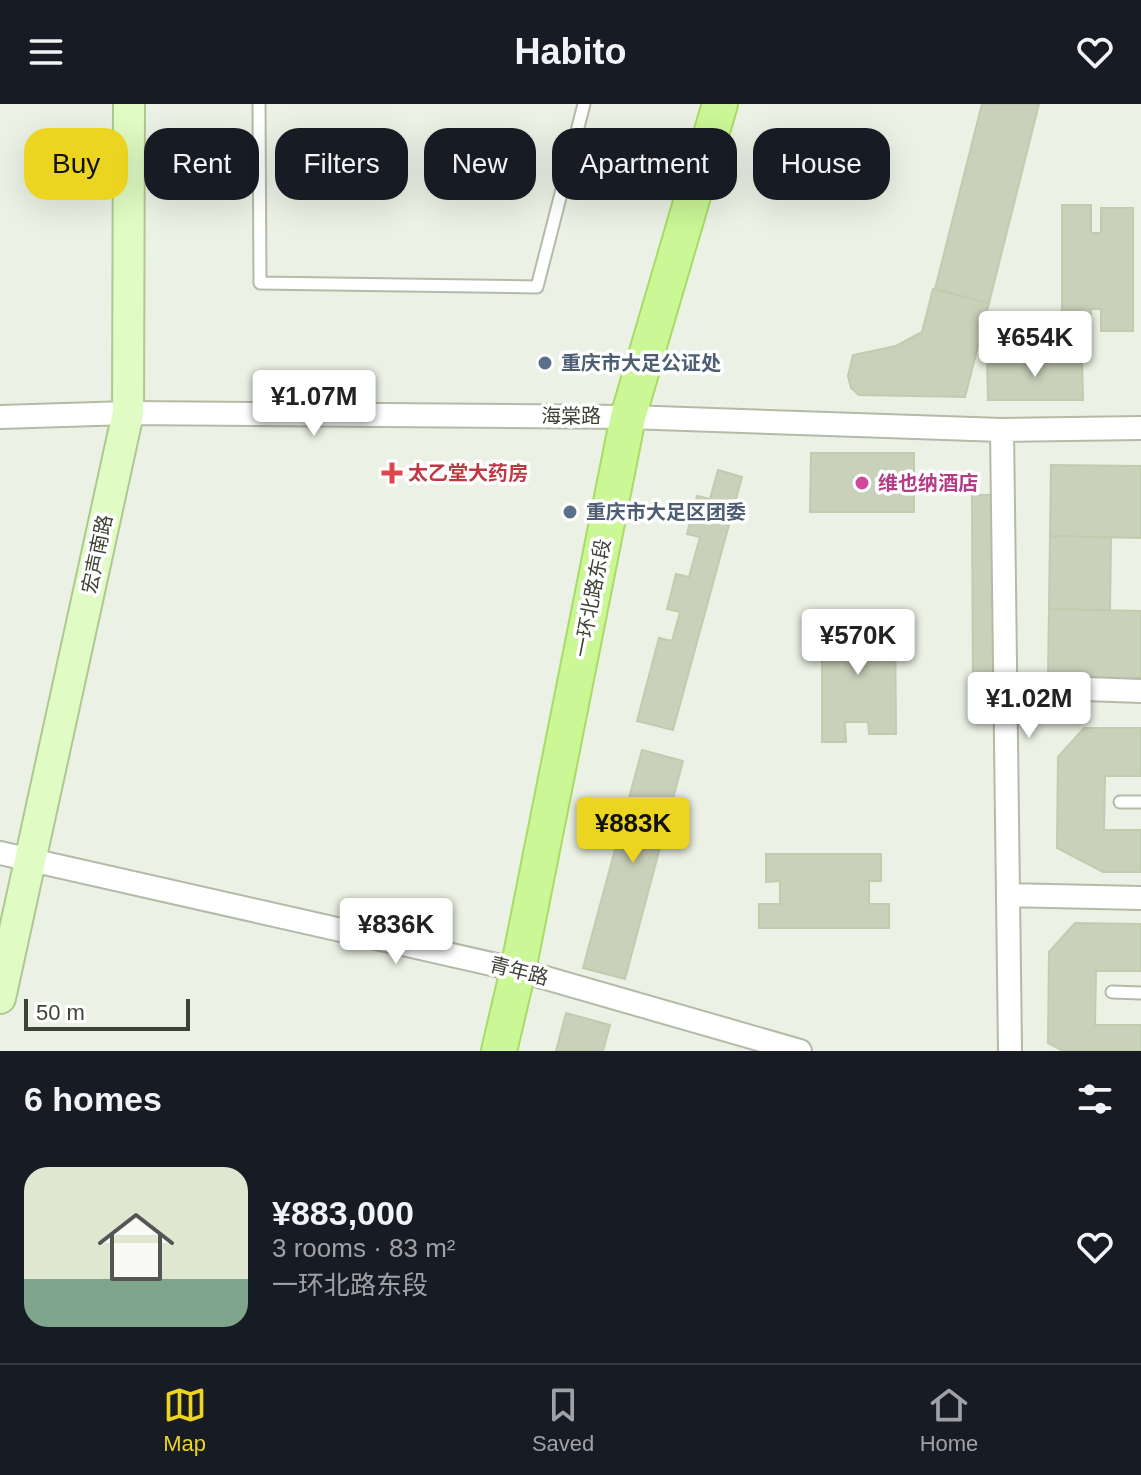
<!DOCTYPE html>
<meta charset="utf-8">
<style>
body{margin:0;font-family:Arial,"Noto Sans SC",sans-serif;background:#242831;color:#f1f3f6;height:100vh;display:flex;flex-direction:column;font-size:30px;white-space:nowrap}
*{box-sizing:border-box;margin:0}
p{font-size:26px;color:#9ea1a6}
.icon{flex:none;width:44px;height:44px;fill:none;stroke:currentColor;stroke-width:2;stroke-linecap:round;stroke-linejoin:round}
.map{position:relative;height:947px;overflow:hidden}
.sheet{display:flex;flex-direction:column;background:#171b24;flex:1}
.sheet>*{flex:none}
.top-card{position:absolute;left:24px;top:24px;width:1094px;height:72px;display:flex;gap:16px}
.scale{position:absolute;left:24px;bottom:20px;width:166px;box-sizing:border-box;padding-left:8px;border:4px solid #3d4234;border-top:0;font-size:22px;line-height:28px;white-space:nowrap;color:#3d4234;-webkit-text-stroke:6px #fff;paint-order:stroke}
.price{position:absolute;translate:-50% -68px;padding:0 18px;border-radius:8px;background:#fff;color:#222;font-size:26px;line-height:52px;filter:drop-shadow(0 2px 4px #0008)}
.price::after{content:'';position:absolute;left:50%;top:48px;width:24px;height:18px;margin-left:-12px;background:inherit;clip-path:polygon(0 0,100% 0,50% 100%)}
.price.on{background:#ecd520;color:#111}
ul{padding:0;list-style:none}
li{display:flex;align-items:center;gap:24px;height:200px;padding:0 24px}
li span{display:grid;place-items:center;flex:none;width:224px;height:160px;border-radius:24px;color:#555}
li>.icon{margin-inline-start:auto}
span .icon{width:96px;height:96px;fill:#fffc;stroke-width:1}
li b{font-size:34px}
h2{display:flex;justify-content:space-between;align-items:center;height:96px;padding:0 24px;font-size:34px}
.chip{padding:0 28px;border-radius:24px;background:#171b24;box-shadow:0 8px 32px #0002;font-size:28px;line-height:72px}
.chip.on{background:#ecd520;color:#111}
header{display:flex;justify-content:space-between;align-items:center;height:104px;padding:0 24px;background:#171b24;font-size:36px;font-weight:800}
.dock{display:flex;justify-content:space-around;align-items:center;height:112px;border-top:2px solid #363941;background:#171b24;font-size:22px;color:#9ea1a6}
.dock a{display:grid;justify-items:center;gap:4px}
.dock .on{color:#ecd520}
.map>svg:first-child{display:block}
.building{fill:#c9d1ba;stroke:#c1ccae;stroke-width:2}
.lines{fill:none;stroke-linecap:round;stroke-linejoin:round}
.lane-casing{stroke:#b3bba7;stroke-width:15}
.street-casing{stroke:#b3bba7;stroke-width:26}
.secondary-casing{stroke:#afc891;stroke-width:34}
.primary-casing{stroke:#a9db67;stroke-width:38}
.lane{stroke:#fff;stroke-width:11}
.street{stroke:#fff;stroke-width:22}
.secondary{stroke:#e0fbc4;stroke-width:30}
.primary{stroke:#cbf796;stroke-width:34}
.service-dot{fill:#5c6f8a;stroke:#fff;stroke-width:3}
.health-dot{fill:#e0444e;stroke:#fff;stroke-width:3}
.hotel-dot{fill:#d1479c;stroke:#fff;stroke-width:3}
.labels{text-anchor:middle;dominant-baseline:central;stroke-width:7;stroke-linejoin:round;paint-order:stroke}
.service-label{font-size:20px;font-weight:bold;fill:#4e5e75;stroke:#fff;text-anchor:start}
.street-label{font-size:20px;fill:#3d4234;stroke:#fff}
.health-label{font-size:20px;font-weight:bold;fill:#be3a42;stroke:#fff;text-anchor:start}
.hotel-label{font-size:20px;font-weight:bold;fill:#b23c85;stroke:#fff;text-anchor:start}
</style>
<header><svg class="icon" aria-label="menu" viewBox="0 0 24 24"><path d="M4 6h16M4 12h16M4 18h16"/></svg>Habito<svg class="icon" aria-label="heart" viewBox="0 0 24 24"><path d="M12 20l-8-8c-3-5 5-10 8-4 3-6 11-1 8 4z"/></svg></header>
<div class="map">
<svg width="1141" height="947" viewBox="0 0 1141 947">
<rect width="100%" height="100%" fill="#ebf1e4"/>
<path class="building" d="M982,0H1039L989,199L935,185Z
M1062,101H1091V129H1101V104H1133V227H1101V205H1091L1090,229H1062Z
M933,185L989,199L965,293L859,291L851,284L848,272L853,251L896,242L922,228Z
M987,254H1082L1083,296H988Z
M811,349H914V408H810Z
M1051,361L1141,362V434L1050,432Z
M718,366L742,373L673,626L637,617L659,534L672,537L680,508L667,505L676,470L689,473L700,433L687,430L697,392L710,395Z
M972,391H998L999,588L973,589Z
M1050,432L1111,433L1110,506L1049,505Z
M1049,505L1141,507V574L1048,573Z
M845,507V529L868,528V514H895L896,630H869L868,618H845L846,638H822V508Z
M1084,624H1141V672H1105L1104,726H1141V768H1103L1057,744L1058,653Z
M642,646L683,657L625,875L583,864Z
M766,750H881V777H869V800H889V824H759V800H780V777L766,778Z
M1075,819L1141,820V867H1096L1095,921H1141V947H1063L1048,939L1049,848Z
M566,909L610,921L603,947H556Z"/>
<g class="lines">
<defs>
<path id="lane" d="M259,0L260,179L537,183L584,0
M1120,698H1141
M1112,888L1141,889"/>
<path id="street" d="M0,313L128,309L628,313L1002,326L1141,324
M1002,326L1010,947
M1006,582L1141,587
M0,749L518,866L800,947
M1008,791L1141,794"/>
<path id="secondary" d="M0,894L128,309L129,0"/>
<path id="primary" d="M499,947L518,866L628,313L720,0"/>
</defs>
<use href="#lane" class="lane-casing"/>
<use href="#street" class="street-casing"/>
<use href="#secondary" class="secondary-casing"/>
<use href="#primary" class="primary-casing"/>
<use href="#lane" class="lane"/>
<use href="#street" class="street"/>
<use href="#secondary" class="secondary"/>
<use href="#primary" class="primary"/>
</g>
<g class="service-dot">
<circle cx="545" cy="259" r="8"/>
<circle cx="570" cy="408" r="8"/>
</g>
<path class="health-dot" d="M388 357h8v8h8v8h-8v8h-8v-8h-8v-8h8z"/>
<circle class="hotel-dot" cx="862" cy="379" r="8"/>
<g class="labels">
<g class="service-label">
<text x="561" y="259">重庆市大足公证处</text>
<text x="586" y="408">重庆市大足区团委</text>
</g>
<g class="street-label">
<text x="571" y="312">海棠路</text>
<text transform="translate(97 450) rotate(-78)">宏声南路</text>
<text transform="translate(592 494) rotate(-79)">一环北路东段</text>
<text transform="translate(519 867) rotate(14)">青年路</text>
</g>
<g class="health-label">
<text x="408" y="369">太乙堂大药房</text>
</g>
<g class="hotel-label">
<text x="878" y="379">维也纳酒店</text>
</g>
</g>
</svg>
<div class="scale">50 m</div>
<b class="price" style="left:1035px;top:275px">¥654K</b>
<b class="price" style="left:314px;top:334px">¥1.07M</b>
<b class="price" style="left:858px;top:573px">¥570K</b>
<b class="price" style="left:1029px;top:636px">¥1.02M</b>
<b class="price on" style="left:633px;top:761px">¥883K</b>
<b class="price" style="left:396px;top:862px">¥836K</b>
<div class="top-card">
<a class="chip on">Buy</a>
<a class="chip">Rent</a>
<a class="chip">Filters</a>
<a class="chip">New</a>
<a class="chip">Apartment</a>
<a class="chip">House</a>
</div>
</div>
<section class="sheet">
<h2>6 homes<svg class="icon" aria-label="filters" viewBox="0 0 24 24"><path d="M4 7h16M4 17h16"/><circle cx="9" cy="7" r="2"/><circle cx="15" cy="17" r="2"/></svg></h2>
<ul>
<li><span style="background:linear-gradient(#dfe7d0 70%,#7fa58c 0)"><svg class="icon" aria-label="home" viewBox="0 0 24 24"><path d="M3 11l9-7 9 7M6 9v11h12V9"/></svg></span><div><b>¥883,000</b><p>3 rooms · 83 m²</p><p>一环北路东段</p></div><svg class="icon" aria-label="heart" viewBox="0 0 24 24"><path d="M12 20l-8-8c-3-5 5-10 8-4 3-6 11-1 8 4z"/></svg></li>
</ul>
</section>
<nav class="dock">
<a class="on"><svg class="icon" aria-label="map" viewBox="0 0 24 24"><path d="M3 6l6-2 6 2 6-2v14l-6 2-6-2-6 2zM9 4v14M15 6v14"/></svg>Map</a>
<a><svg class="icon" aria-label="saved" viewBox="0 0 24 24"><path d="M7 4h10v16l-5-4-5 4z"/></svg>Saved</a>
<a><svg class="icon" aria-label="home" viewBox="0 0 24 24"><path d="M3 11l9-7 9 7M6 9v11h12V9"/></svg>Home</a>
</nav>
